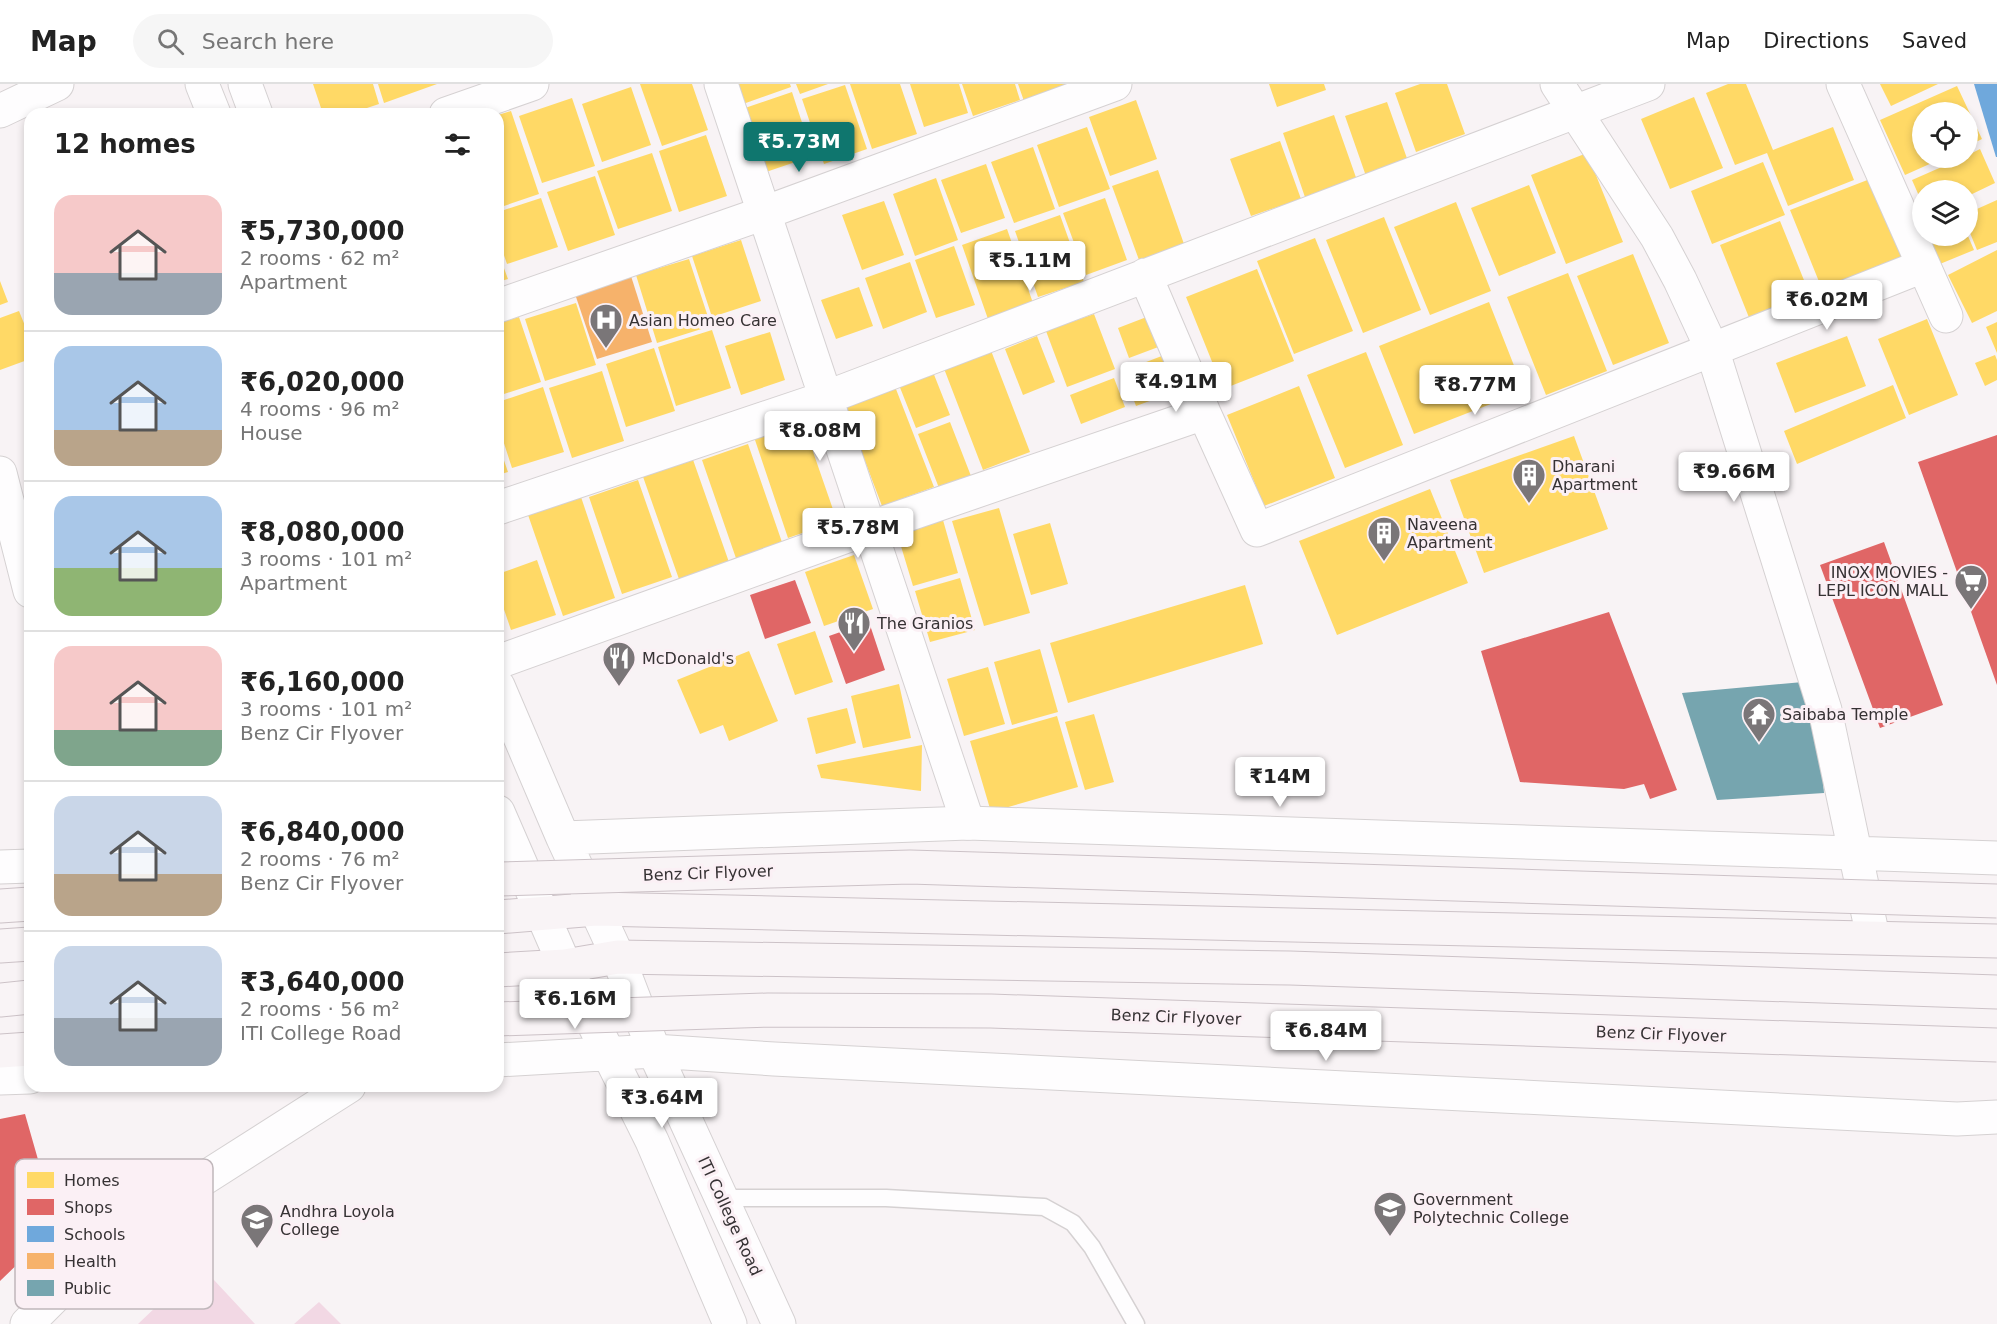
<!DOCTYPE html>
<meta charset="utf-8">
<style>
body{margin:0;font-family:"DejaVu Sans",sans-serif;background:#f6f6f6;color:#222;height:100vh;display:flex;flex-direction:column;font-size:22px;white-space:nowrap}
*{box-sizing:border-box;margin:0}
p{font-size:20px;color:#767676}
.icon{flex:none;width:33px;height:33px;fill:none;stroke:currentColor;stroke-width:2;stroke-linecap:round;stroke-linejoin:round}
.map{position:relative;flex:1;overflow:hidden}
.panel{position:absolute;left:24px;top:24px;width:480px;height:984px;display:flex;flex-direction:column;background:#fff;border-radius:18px;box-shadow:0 3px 9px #0003}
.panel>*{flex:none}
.fabs{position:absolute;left:1912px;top:18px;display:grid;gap:12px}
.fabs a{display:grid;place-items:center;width:66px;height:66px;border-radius:50%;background:#fff;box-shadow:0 3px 9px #0003;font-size:30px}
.price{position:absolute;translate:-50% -51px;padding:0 14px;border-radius:6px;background:#fff;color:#222;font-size:20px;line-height:39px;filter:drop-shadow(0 2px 3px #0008)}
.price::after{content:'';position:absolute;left:50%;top:36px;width:18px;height:14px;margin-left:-9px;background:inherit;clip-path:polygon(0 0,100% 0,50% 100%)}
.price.on{background:#0f766e;color:#fff}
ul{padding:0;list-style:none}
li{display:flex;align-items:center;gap:18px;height:150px;padding:0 30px}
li+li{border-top:2px solid #e0e0e0}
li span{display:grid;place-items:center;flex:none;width:168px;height:120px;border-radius:18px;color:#555}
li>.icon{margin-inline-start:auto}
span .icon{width:72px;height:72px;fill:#fffc;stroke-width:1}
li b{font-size:26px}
h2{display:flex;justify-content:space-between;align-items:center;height:72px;padding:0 30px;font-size:26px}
header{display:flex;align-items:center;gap:36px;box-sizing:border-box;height:84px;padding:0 30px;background:#fff;border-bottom:2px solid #e0e0e0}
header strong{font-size:28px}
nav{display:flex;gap:33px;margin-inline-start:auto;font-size:21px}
.search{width:420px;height:54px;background:#f6f6f6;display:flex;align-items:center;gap:15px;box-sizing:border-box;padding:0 21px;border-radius:33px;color:#767676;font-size:22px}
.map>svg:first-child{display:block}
.green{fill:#f2d8e4}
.homes{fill:#ffd966}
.shops{fill:#e06666}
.schools{fill:#6fa8dc}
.health{fill:#f6b26b}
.public{fill:#76a5af}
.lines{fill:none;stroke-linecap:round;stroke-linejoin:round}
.service-casing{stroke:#d5d1d2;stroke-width:19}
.minor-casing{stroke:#d5d1d2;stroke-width:35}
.tertiary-casing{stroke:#d5d1d2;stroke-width:35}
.primary-casing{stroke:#ccc2c7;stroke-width:35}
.service{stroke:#fefdfe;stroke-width:16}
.minor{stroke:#fefdfe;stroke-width:33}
.tertiary{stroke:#fefdfe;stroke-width:33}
.primary{stroke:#f9f4f6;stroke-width:33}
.primary-bridge-casing{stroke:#ccc2c7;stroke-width:35;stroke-linecap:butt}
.primary-bridge{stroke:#f9f4f6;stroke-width:33}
.labels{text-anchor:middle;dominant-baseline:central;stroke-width:6;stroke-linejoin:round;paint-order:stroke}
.poi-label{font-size:16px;fill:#363234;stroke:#fbf0f5;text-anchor:start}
.street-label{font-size:16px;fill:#363234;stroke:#fbf0f5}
.key{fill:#fbf0f5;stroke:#c0b7bb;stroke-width:1.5}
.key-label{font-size:16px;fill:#363234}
</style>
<header>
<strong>Map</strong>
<div class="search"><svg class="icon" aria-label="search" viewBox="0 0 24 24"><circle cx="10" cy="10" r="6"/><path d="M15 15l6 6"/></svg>Search here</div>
<nav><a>Map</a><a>Directions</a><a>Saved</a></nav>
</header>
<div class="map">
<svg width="1997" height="1240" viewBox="0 0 1997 1240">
<rect width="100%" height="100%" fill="#f8f3f5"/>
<path class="green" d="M200,1181L255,1240H138Z
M319,1218L341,1240H294Z"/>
<path class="homes" d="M313,0H373L379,20L349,30H323Z
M378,0H437L384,19Z
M640,0H692L708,46L662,62Z
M736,0H790L791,3L743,20Z
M796,0H828L800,10Z
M850,0H900L917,50L872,65Z
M910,0H959L968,29L924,43Z
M962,0H1015L1020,16L973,32Z
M1018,0H1070L1025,20Z
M1269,0H1324L1326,6L1277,23Z
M1420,0H1447L1465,50L1416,68L1395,9Z
M1728,0H1746L1773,66L1833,43L1854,96L1788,122L1767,69L1735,81L1706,9Z
M1880,0H1938L1891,22Z
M845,1L867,65L824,80L802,15Z
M1957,2L1982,55L1968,62V28H1923V74H1943L1905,91L1880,36Z
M631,3L651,61L602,78L582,20Z
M792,8L813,72L766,88L745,24Z
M1694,13L1723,84L1670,105L1641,35Z
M572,14L595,82L542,99L519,32Z
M1136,16L1157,75L1110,92L1089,33Z
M1387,18L1409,80L1367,95L1345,32Z
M511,27L539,110L498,124V31Z
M1334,31L1359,102L1307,119L1283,49Z
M1087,43L1110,105L1059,123L1037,61Z
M706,51L727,112L679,128L659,67Z
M1280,57L1301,115L1251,132L1230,75Z
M1033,63L1055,125L1014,139L991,78Z
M1980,65L1995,99L1968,112V106H1923V121L1912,96L1962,74H1968V71Z
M652,69L672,127L618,145L597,87Z
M1587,69L1623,158L1566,180L1531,91Z
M1763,78L1785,131L1712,160L1691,107Z
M986,80L1005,134L961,149L941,96Z
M1158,86L1184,160L1139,176L1112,102Z
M595,92L615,151L568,167L547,108Z
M936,94L958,156L915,172L893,110Z
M1870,95L1902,173L1822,205L1790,126Z
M1529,101L1556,169L1499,192L1471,124Z
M541,114L558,163L507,180L498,154V128Z
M1105,114L1127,176L1086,191L1063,129Z
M1997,116V158L1977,166L1968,144V129Z
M884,117L904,171L862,186L842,131Z
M1456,118L1491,207L1430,231L1394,143Z
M1060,131L1084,198L1038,213L1015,147Z
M1384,133L1421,226L1363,249L1326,156Z
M1923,134V152H1968L1974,166L1935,182L1916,137Z
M1780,137L1810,211L1750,236L1720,161Z
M1007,145L1033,219L988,235L962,161Z
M1315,154L1353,247L1294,270L1257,177Z
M741,156L761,217L712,233L692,172Z
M954,162L975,221L936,234L915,176Z
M1997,166V227L1972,239L1948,191Z
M498,168L508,195L498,198Z
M1633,170L1669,259L1613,281L1577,192Z
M689,175L711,242L657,259L636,191Z
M910,178L927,228L883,245L865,194Z
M1257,185L1294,277L1223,305L1186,213Z
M1568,189L1607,287L1546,311L1507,213Z
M0,197L8,218L0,221Z
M859,203L873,242L836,255L821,216Z
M1489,218L1524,307L1414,350L1379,262Z
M576,219L596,281L545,297L525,235Z
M19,227L30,254V275L0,286V234Z
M1157,229L1169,259L1129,274L1118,244Z
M1094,230L1115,285L1067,303L1046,247Z
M519,233L541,298L498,312V239Z
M1927,235L1958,311L1909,331L1878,255Z
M1997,238V269L1986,243Z
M712,246L731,304L676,322L658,263Z
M770,248L785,296L741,311L725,262Z
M1037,252L1055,298L1023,311L1005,265Z
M1847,252L1866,302L1795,329L1776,279Z
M654,264L675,327L626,343L606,280Z
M990,264L1030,368L983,386L943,282Z
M1172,268L1185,304L1136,322L1123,287Z
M1366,268L1403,361L1345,384L1307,291Z
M1995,271L1997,276V296L1985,302L1975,279Z
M602,287L624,357L572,374L549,304Z
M933,288L950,331L916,344L899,301Z
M1114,294L1125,323L1081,340L1070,311Z
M894,300L934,403L882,422L843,319Z
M1893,301L1906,334L1797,380L1784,347Z
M1299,302L1335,394L1264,422L1227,331Z
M543,303L564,368L512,384L498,341V318Z
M801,333L837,437L788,454L753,350Z
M950,338L971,392L939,404L918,350Z
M1574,352L1608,445L1484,489L1450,396Z
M498,359L508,388L498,391Z
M748,360L784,464L738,480L702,376Z
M691,370L730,481L680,498L641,387Z
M638,396L672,493L622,510L589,413Z
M1430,405L1468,499L1337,551L1299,457Z
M580,410L615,514L563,532L527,428Z
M999,424L1030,529L984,542L952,437Z
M943,436L958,489L913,502L897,449Z
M1050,439L1068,500L1031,511L1013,450Z
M854,471L873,525L824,542L805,488Z
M537,476L556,531L511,546L498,508V490Z
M960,494L975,546L930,558L915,507Z
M1245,501L1263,560L1068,619L1050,559Z
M815,547L833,598L795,611L777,560Z
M1040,565L1058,628L1012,641L994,578Z
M749,567L778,637L729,657L723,641L700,650L677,596Z
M988,583L1005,640L964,652L947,595Z
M899,600L911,654L863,664L851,612Z
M847,624L856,659L816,670L807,634Z
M1094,630L1114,698L1085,706L1065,638Z
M1057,632L1078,703L991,728L970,657Z
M922,661L921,707L821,694L817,681Z"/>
<path class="shops" d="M1997,351V601L1918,378Z
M1884,458L1943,621L1880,644L1820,481Z
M795,496L811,539L765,555L750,511Z
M1609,528L1677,706L1650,715L1644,700L1624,705L1520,698L1481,567Z
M869,538L885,586L846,600L829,552Z
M25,1030L57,1142L0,1197V1035Z"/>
<path class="schools" d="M1974,0H1997V73H1996Z"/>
<path class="health" d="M631,192L652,258L597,275L575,210Z"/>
<path class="public" d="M1814,597L1824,709L1717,716L1682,609Z"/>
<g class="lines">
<defs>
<path id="service" d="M721,1114H886L1044,1123L1073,1139L1092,1163L1136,1240"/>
<path id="minor" d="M721,0L968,739
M1843,0L1946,232
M0,27L57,0
M446,30L532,0
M1145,191L1204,329L1257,446L1923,182
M498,222L764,129L1115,0
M0,389L30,507
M498,424L825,314L1648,0
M498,578L869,444L1204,329"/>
<path id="tertiary" d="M202,0L214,30
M245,0L256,30
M1557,0L1657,153L1680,196L1712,265L1825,626L1873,853
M498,602L563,754L618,873L654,967L779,1240
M498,728L565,882L652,1057L730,1240
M563,754L968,739L1997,774
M0,783L30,782
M498,976L654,967L774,975L1957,1035L1997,1033
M0,994L30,993
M27,1240L86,1181L192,1102L349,1002"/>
<path id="primary" d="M0,822L30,820
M498,833L596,825L1997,857
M0,862L30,860
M498,886L565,882L618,873L1290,884L1997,908
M0,916L30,913
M0,967L30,965"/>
</defs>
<use href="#service" class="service-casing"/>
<use href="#minor" class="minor-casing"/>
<use href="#tertiary" class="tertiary-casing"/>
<use href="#primary" class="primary-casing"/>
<use href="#service" class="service"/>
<use href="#minor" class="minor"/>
<use href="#tertiary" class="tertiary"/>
<use href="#primary" class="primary"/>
<defs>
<path id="primary-bridge" d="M498,795L910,783L1997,817
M498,935L768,926L991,927L1997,961"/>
</defs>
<use href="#primary-bridge" class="primary-bridge-casing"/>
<use href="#primary-bridge" class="primary-bridge"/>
</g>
<defs>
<symbol id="hospital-pin" viewBox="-11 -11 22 30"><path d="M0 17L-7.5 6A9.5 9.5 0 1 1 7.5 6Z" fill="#7a7678" stroke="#fbf0f5"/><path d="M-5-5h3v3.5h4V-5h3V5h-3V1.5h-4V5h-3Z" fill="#fff"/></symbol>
<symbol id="building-pin" viewBox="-11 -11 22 30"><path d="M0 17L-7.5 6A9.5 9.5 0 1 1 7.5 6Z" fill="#7a7678" stroke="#fbf0f5"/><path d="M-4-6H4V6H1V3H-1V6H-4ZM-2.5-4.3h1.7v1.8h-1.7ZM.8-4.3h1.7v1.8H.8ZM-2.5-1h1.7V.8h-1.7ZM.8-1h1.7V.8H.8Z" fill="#fff"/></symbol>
<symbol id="supermarket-pin" viewBox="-11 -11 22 30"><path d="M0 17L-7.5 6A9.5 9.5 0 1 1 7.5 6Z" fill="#7a7678" stroke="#fbf0f5"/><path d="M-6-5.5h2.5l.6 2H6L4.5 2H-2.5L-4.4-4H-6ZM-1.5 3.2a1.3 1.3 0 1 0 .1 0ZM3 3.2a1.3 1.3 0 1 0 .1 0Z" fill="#fff"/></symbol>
<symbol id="restaurant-pin" viewBox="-11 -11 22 30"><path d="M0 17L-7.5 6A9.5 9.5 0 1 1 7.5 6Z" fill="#7a7678" stroke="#fbf0f5"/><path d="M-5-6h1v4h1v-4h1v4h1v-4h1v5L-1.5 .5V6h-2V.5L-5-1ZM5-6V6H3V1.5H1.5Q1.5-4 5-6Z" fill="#fff"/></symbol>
<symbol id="temple-pin" viewBox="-11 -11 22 30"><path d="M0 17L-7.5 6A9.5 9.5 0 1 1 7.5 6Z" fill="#7a7678" stroke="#fbf0f5"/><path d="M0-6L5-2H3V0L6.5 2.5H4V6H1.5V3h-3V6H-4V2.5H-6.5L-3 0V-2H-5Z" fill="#fff"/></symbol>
<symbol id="university-pin" viewBox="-11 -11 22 30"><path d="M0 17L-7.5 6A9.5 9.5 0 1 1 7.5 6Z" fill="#7a7678" stroke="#fbf0f5"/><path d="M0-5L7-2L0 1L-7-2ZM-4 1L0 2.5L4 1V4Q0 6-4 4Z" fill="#fff"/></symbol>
</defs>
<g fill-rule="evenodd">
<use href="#hospital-pin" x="587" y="217" width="38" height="52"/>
<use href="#building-pin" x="1510" y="372" width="38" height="52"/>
<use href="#building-pin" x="1365" y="430" width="38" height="52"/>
<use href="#supermarket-pin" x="1952" y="478" width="38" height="52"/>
<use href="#restaurant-pin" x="835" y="520" width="38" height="52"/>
<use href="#restaurant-pin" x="600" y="555" width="38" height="52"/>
<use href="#temple-pin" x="1740" y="611" width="38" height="52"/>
<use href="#university-pin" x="1371" y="1105" width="38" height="52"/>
<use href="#university-pin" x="238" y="1117" width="38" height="52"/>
</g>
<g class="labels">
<g class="poi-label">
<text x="629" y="236">Asian Homeo Care</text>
<text x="1552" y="382">Dharani<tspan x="1552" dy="18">Apartment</tspan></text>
<text x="1407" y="440">Naveena<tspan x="1407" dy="18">Apartment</tspan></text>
<text x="1948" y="488" text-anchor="end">INOX MOVIES -<tspan x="1948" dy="18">LEPL ICON MALL</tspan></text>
<text x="877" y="539">The Granios</text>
<text x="642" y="574">McDonald's</text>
<text x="1782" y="630">Saibaba Temple</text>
<text x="1413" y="1115">Government<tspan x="1413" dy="18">Polytechnic College</tspan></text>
<text x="280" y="1127">Andhra Loyola<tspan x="280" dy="18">College</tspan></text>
</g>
<g class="street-label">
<text transform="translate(708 789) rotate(-2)">Benz Cir Flyover</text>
<text transform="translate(1176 933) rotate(2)">Benz Cir Flyover</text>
<text transform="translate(1661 950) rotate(2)">Benz Cir Flyover</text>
<text transform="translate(730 1132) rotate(65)">ITI College Road</text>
</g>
</g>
<rect x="15" y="1075" width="198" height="150" rx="9" class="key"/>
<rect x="27" y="1088" width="27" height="16" fill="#ffd966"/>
<rect x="27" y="1115" width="27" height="16" fill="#e06666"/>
<rect x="27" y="1142" width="27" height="16" fill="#6fa8dc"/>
<rect x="27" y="1169" width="27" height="16" fill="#f6b26b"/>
<rect x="27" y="1196" width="27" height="16" fill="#76a5af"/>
<g class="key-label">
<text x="64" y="1102">Homes</text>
<text x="64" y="1129">Shops</text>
<text x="64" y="1156">Schools</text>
<text x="64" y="1183">Health</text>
<text x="64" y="1210">Public</text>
</g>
</svg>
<div class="fabs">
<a><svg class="icon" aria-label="locate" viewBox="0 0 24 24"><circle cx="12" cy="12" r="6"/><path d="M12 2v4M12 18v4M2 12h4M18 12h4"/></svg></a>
<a><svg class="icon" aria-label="layers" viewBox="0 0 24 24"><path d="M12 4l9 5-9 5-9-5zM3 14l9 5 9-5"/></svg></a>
</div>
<b class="price on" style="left:799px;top:89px">₹5.73M</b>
<b class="price" style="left:1030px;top:208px">₹5.11M</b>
<b class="price" style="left:1827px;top:247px">₹6.02M</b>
<b class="price" style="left:1176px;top:329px">₹4.91M</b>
<b class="price" style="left:1475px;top:332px">₹8.77M</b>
<b class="price" style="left:820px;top:378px">₹8.08M</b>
<b class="price" style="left:1734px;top:419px">₹9.66M</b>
<b class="price" style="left:858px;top:475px">₹5.78M</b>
<b class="price" style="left:1280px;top:724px">₹14M</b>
<b class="price" style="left:575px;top:946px">₹6.16M</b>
<b class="price" style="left:1326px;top:978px">₹6.84M</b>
<b class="price" style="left:662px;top:1045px">₹3.64M</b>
<section class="panel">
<h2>12 homes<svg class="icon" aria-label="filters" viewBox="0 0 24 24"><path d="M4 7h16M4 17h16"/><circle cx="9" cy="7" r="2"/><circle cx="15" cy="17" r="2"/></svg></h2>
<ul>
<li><span style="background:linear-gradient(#f6c9c9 65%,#9aa5b1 0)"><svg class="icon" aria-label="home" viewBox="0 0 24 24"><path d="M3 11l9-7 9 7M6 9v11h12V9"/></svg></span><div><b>₹5,730,000</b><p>2 rooms · 62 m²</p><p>Apartment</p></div></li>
<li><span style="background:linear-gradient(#a9c7e8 70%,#b9a48a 0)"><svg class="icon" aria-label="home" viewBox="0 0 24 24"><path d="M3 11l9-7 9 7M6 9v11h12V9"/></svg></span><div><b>₹6,020,000</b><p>4 rooms · 96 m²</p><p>House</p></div></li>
<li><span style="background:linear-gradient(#a9c7e8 60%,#8fb573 0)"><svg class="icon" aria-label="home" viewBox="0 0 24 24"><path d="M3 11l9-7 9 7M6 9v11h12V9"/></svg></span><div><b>₹8,080,000</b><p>3 rooms · 101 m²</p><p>Apartment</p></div></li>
<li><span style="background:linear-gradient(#f6c9c9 70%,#7fa58c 0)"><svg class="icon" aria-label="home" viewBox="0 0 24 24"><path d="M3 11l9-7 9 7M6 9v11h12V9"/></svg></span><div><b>₹6,160,000</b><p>3 rooms · 101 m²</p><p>Benz Cir Flyover</p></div></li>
<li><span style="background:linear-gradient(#c9d6e8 65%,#b9a48a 0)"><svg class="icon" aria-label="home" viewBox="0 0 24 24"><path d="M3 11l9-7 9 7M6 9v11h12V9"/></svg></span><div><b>₹6,840,000</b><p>2 rooms · 76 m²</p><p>Benz Cir Flyover</p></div></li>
<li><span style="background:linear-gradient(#c9d6e8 60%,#9aa5b1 0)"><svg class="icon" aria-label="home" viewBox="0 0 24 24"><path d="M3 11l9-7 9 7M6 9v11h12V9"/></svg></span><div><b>₹3,640,000</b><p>2 rooms · 56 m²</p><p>ITI College Road</p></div></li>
</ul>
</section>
</div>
